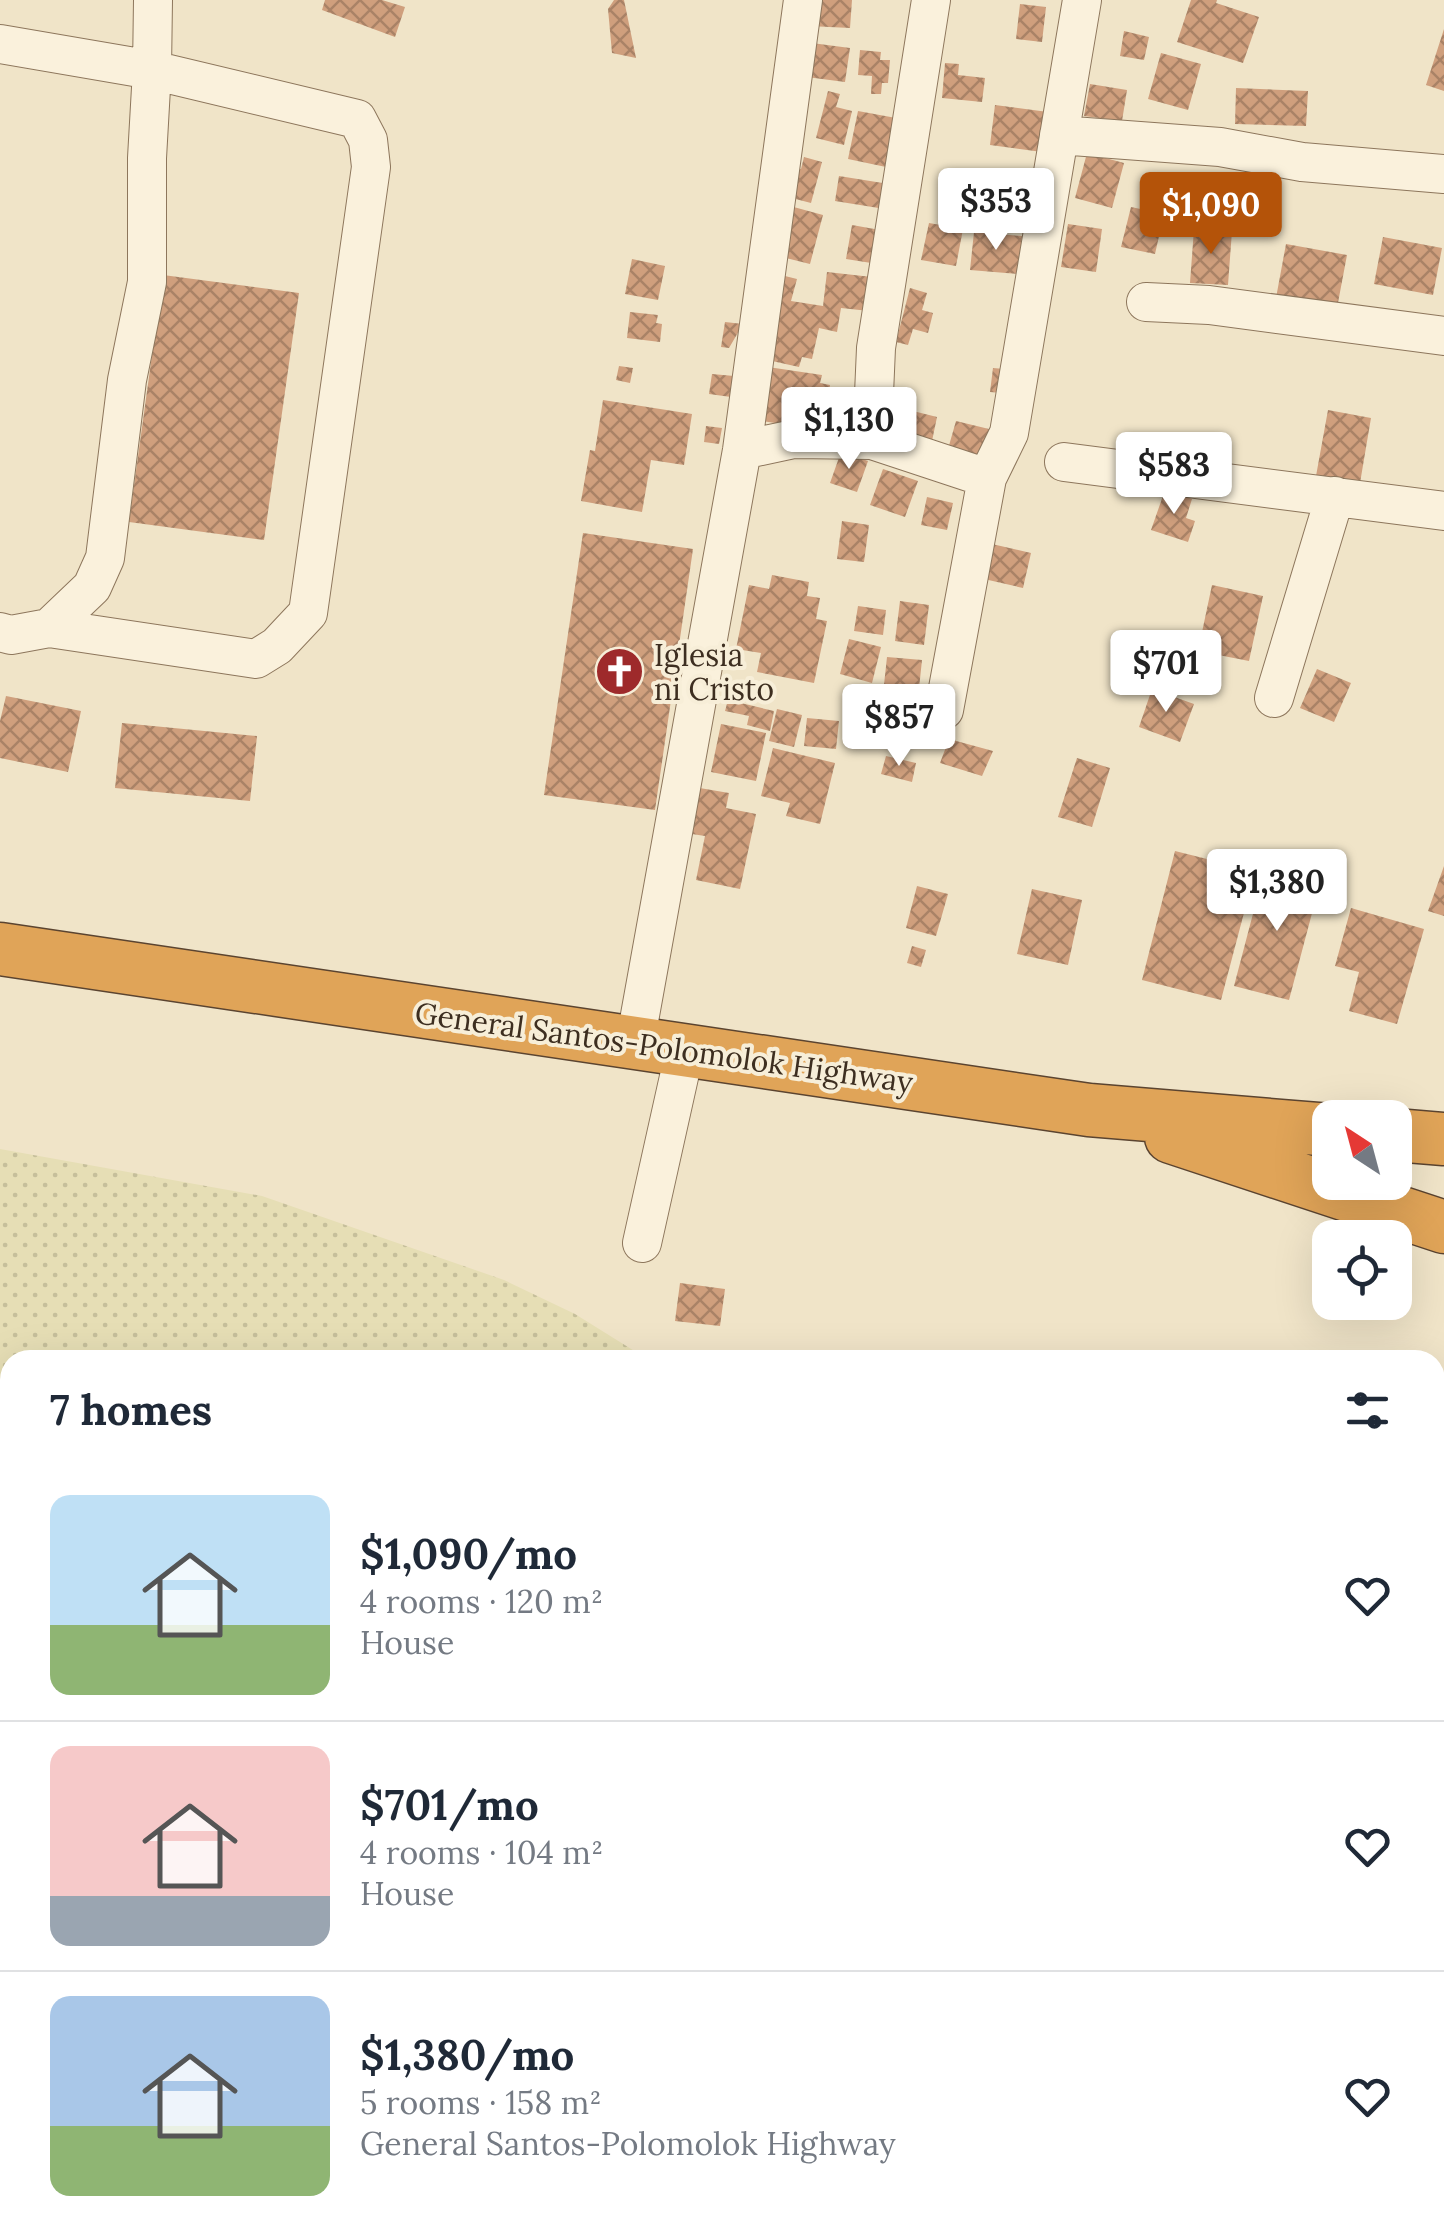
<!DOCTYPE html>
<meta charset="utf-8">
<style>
body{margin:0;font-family:Lora,serif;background:#f6f6f7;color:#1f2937;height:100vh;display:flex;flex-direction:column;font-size:38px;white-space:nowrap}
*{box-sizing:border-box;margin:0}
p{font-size:32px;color:#747a83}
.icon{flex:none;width:55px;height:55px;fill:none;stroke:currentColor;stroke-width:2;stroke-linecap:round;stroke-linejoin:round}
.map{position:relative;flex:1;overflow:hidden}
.details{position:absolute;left:0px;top:1350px;width:1445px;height:890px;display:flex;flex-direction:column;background:#fff;border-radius:30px 30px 0 0;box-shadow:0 10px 40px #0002}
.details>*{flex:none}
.needle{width:65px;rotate:324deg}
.fabs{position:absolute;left:1312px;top:1100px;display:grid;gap:20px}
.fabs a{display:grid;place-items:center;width:100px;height:100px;border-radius:20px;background:#fff;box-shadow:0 10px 40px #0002;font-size:50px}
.price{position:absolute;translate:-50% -85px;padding:0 22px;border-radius:10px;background:#fff;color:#222;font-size:32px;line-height:65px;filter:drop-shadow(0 2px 5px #0008)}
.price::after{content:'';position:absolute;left:50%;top:60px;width:30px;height:22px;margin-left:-15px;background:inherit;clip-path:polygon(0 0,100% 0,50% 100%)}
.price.selected{background:#b45309;color:#fff}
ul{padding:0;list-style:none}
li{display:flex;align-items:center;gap:30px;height:250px;padding:0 50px}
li+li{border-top:2px solid #e0e1e3}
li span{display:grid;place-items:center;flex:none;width:280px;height:200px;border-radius:20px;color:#555}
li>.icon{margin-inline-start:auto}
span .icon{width:120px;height:120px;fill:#fffc;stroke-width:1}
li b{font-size:42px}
h2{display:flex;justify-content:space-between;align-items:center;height:120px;padding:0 50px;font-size:42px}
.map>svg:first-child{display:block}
.farmland{fill:url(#farmland-dots)}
.building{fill:url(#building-cross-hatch)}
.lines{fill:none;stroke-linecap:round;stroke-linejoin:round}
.minor-casing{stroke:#8d765c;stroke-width:40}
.major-casing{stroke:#5b4430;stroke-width:48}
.highway-casing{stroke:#5b4430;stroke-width:55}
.minor{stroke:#faf1dc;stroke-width:38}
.major{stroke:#f3d9a0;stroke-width:45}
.highway{stroke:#e0a458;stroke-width:52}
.labels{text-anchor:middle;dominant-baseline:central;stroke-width:8;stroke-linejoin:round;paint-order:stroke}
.poi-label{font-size:30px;fill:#3d2e20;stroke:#f7eed8;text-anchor:start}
.street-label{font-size:30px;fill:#3d2e20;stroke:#f7eed8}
</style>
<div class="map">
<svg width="1444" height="2240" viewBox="0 0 1444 2240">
<defs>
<pattern id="farmland-dots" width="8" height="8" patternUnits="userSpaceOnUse" patternTransform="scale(2.5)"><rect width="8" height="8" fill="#e6deb5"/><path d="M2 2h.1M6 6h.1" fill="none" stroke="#c6bf9b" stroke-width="1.8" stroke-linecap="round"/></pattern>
<pattern id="building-cross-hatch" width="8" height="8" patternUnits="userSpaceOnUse" patternTransform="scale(2.5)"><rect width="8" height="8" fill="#cf9f7d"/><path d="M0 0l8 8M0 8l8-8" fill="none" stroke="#a98266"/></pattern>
</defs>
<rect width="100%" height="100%" fill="#f0e4c8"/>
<path class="farmland" d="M0,1149L262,1196L504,1280L575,1314L636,1352L656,1360H10V2230H1339L1335,2240H0Z
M1435,1390H1444V1834L1435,1858Z"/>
<path class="building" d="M325,0H382L405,7L395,37L322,10Z
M614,0H624L636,58L612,53L608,9Z
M810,0H852L850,28L809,26Z
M1191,0H1217L1216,3L1259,17L1243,63L1177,42Z
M1020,4L1046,7L1042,42L1016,39Z
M1444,29V91L1426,85Z
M1124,31L1149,37L1144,60L1120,56Z
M804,42L850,48L845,82L799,76Z
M860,50L881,52L880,60H890L888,83H882L881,94H871L872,76L858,75Z
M1161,53L1201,64L1188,110L1148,99Z
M945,63L959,64L958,75L985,78L982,102L942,98Z
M1090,84L1127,90L1122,121L1084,116Z
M1236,88L1308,91L1306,126L1235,124Z
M828,91L840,94L836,107L852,111L844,145L816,138Z
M995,105L1048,112L1042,152L990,145Z
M858,111L896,118L886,167L848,159Z
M1087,153L1124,163L1112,208L1075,198Z
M804,157L822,162L811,203L784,196L792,167L801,169Z
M988,173H1025L1026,218L989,219Z
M839,176L895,185L891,210L835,201Z
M790,206L823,215L810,264L782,257Z
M1131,207L1164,214L1155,254L1121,247Z
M929,223L963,229L956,266L921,260Z
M1068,224L1102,229L1096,272L1061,267Z
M852,225L891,232L884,265L846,259Z
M1194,229L1232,231L1228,285L1190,283Z
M974,232L1022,236L1018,274L970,270Z
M1383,237L1442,248L1433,295L1374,284Z
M1286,244L1347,255L1337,308L1276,298Z
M632,259L665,266L658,300L625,294Z
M827,272L872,277L869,311L841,308L837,332L819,328L812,359L802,357L799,367L754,357L785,276L797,279L791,301L823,306Z
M163,275L299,293L264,540L129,522Z
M910,288L927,293L922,310L933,313L928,333L913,329L908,345L896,342Z
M630,312L658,315L656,323L662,324L660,342L627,338Z
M725,322L743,324L729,348L721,347Z
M619,366L633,368L630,383L616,380Z
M768,367L822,375L820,383L830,385L828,397L837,398L833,424L814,429L750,419Z
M993,368L1016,370L1014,394L990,392Z
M712,374L734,376L731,397L709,394Z
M603,400L692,414L684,465L651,460L642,512L581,501L590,450L595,451Z
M905,409L937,417L932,441L895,447Z
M1328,410L1371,418L1360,483L1316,476Z
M956,421L989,429L980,464L946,456Z
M706,426L722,428L719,444L704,442Z
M841,452L868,461L857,492L830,483Z
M883,469L918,481L905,517L870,505Z
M1165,490L1192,499L1186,518L1195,521L1188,542L1151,530Z
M927,497L953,503L947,530L921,525Z
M842,521L869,525L864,562L837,559Z
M583,533L693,549L655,810L544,795Z
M992,544L1031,553L1023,588L984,579Z
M772,575L809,582L807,596L820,598L816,619L827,621L814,683L757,672L761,653L736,649L749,585L769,589Z
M1212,585L1263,596L1249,661L1198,651Z
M900,601L929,605L924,645L895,641Z
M858,606L886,610L883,635L854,631Z
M849,639L881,647L872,683L840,674Z
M887,657L922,660L918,698L883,694Z
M1317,669L1351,683L1334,722L1300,708Z
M1152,689L1194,704L1180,742L1139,727Z
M6,696L81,711L68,772L0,758V721Z
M728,700L774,711L770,731L747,725L749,716L725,711Z
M882,701L926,710L922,730L910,728L906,743L875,737Z
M777,709L802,715L794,747L769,741Z
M807,718L839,721L836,749L804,746Z
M122,723L257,736L250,801L115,788Z
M721,724L766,733L756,781L711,772Z
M949,739L993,751L982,776L940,763Z
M773,748L835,763L820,824L786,816L790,803L761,796Z
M886,756L916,763L912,782L881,774Z
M1077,758L1110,768L1092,827L1058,817Z
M688,786L729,793L726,808L756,814L740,889L696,880L705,836L679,832Z
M1175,851L1255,871L1221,1000L1142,980Z
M1444,866V916L1428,911Z
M1265,868L1320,883L1289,1000L1234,986Z
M917,886L948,894L936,936L906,928Z
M1032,889L1082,900L1068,965L1017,954Z
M1351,908L1424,929L1397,1024L1349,1011L1359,972L1335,966Z
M912,946L926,950L921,967L907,963Z
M680,1283L725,1289L720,1326L675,1321Z"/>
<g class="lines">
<defs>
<path id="minor" d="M0,44L152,70L147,158V282L127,380L105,558L92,587L49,628L11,635L0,632
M1059,135L1220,147L1302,162L1444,174
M1146,302L1209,305L1444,336
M872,440L987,478
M742,450L794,439L872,440L876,348L931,0
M1064,462L1444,511
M49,628L256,659L277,646L308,613L371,167L368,140L357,119L152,70L153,0
M1274,698L1335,496
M944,710L987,478L1009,433L1082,0
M635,1043L742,450L803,0
M642,1243L685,1050"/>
<path id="major" d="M1435,2138L1444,2114
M1397,2240L1401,2230"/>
<path id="highway" d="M0,949L1089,1110L1330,1130
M1395,1135L1444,1139
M1171,1137L1444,1227"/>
</defs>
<use href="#minor" class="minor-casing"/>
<use href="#major" class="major-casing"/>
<use href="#highway" class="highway-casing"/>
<use href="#minor" class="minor"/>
<use href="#major" class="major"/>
<use href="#highway" class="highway"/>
</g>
<defs>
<symbol id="church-disc" viewBox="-11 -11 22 22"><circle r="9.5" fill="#9e2a2b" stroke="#f7eed8"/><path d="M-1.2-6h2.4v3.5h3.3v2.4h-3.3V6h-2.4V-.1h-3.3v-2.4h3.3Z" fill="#fff"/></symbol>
</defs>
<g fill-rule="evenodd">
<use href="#church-disc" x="592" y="644" width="55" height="55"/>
</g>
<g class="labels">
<g class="poi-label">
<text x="654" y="655">Iglesia<tspan x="654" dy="34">ni Cristo</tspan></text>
</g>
<g class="street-label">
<text transform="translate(664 1047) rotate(8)">General Santos-Polomolok Highway</text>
</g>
</g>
</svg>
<div class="fabs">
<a><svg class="needle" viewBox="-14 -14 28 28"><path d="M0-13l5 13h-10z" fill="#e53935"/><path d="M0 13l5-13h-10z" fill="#747a83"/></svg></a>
<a><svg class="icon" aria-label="locate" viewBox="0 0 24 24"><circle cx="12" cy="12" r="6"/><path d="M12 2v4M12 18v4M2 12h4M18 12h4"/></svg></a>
</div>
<b class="price" style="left:996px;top:253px">$353</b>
<b class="price selected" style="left:1211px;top:257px">$1,090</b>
<b class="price" style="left:849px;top:472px">$1,130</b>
<b class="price" style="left:1174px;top:517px">$583</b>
<b class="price" style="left:1166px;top:715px">$701</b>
<b class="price" style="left:899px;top:769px">$857</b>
<b class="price" style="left:1277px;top:934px">$1,380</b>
<section class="details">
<h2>7 homes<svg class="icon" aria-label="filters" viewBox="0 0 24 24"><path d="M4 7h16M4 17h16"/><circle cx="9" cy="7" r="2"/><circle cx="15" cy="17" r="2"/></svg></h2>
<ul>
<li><span style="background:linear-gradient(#bfe0f5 65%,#8fb573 0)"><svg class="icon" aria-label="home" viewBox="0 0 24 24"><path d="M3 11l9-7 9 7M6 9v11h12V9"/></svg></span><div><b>$1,090/mo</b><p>4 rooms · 120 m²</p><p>House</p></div><svg class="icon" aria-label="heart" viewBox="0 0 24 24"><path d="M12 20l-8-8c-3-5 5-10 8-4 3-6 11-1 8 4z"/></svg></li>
<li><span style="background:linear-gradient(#f6c9c9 75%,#9aa5b1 0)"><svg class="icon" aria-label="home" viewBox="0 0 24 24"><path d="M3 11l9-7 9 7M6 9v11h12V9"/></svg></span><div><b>$701/mo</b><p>4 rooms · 104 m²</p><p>House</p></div><svg class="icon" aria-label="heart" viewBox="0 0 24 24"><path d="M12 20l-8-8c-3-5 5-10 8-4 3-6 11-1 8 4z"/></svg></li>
<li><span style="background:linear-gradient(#a9c7e8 65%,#8fb573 0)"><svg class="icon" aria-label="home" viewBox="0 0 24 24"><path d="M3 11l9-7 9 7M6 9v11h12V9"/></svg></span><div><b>$1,380/mo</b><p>5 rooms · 158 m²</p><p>General Santos-Polomolok Highway</p></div><svg class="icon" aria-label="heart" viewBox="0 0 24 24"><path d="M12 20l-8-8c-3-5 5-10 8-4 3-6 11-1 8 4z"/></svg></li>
</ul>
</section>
</div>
